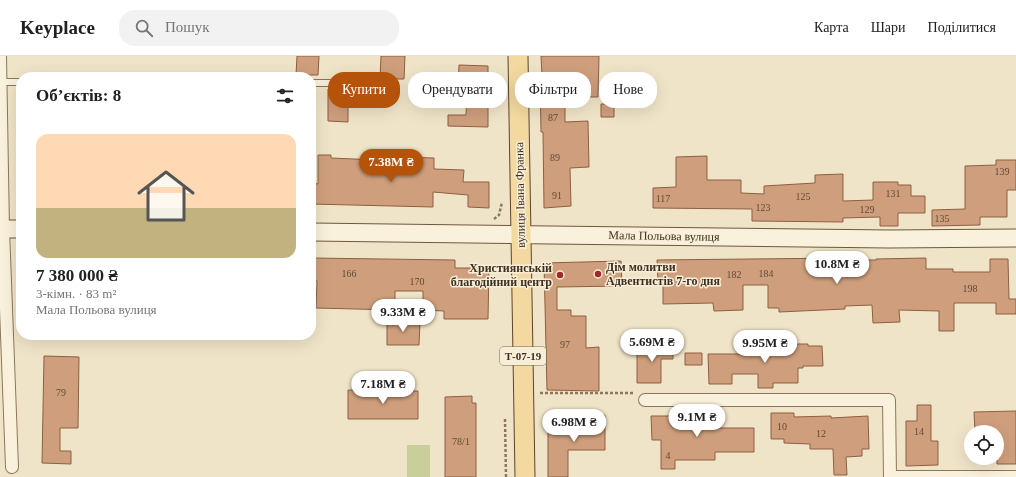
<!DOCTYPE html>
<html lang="uk">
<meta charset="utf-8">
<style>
body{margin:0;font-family:Georgia,serif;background:#f2f2f2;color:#202124;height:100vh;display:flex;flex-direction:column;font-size:15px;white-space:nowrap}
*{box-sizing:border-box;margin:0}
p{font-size:13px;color:#757577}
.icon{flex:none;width:22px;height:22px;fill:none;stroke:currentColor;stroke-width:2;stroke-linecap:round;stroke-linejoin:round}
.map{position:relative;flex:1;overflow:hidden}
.details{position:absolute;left:16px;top:16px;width:300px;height:268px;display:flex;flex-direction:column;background:#fff;border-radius:16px;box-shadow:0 4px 16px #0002}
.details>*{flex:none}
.guide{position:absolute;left:328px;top:16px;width:380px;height:36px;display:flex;gap:8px}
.buttons{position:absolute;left:964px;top:369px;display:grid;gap:8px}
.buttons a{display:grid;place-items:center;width:40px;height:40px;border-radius:50%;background:#fff;box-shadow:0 4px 16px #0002;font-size:20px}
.price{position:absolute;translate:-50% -34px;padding:0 9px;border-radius:14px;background:#fff;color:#222;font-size:13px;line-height:26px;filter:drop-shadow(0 1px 2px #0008)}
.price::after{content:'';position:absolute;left:50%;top:24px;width:12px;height:9px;margin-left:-6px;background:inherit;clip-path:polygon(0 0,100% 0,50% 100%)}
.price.on{background:#b45309;color:#fff}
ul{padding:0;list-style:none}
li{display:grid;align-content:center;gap:8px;height:212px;padding:0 20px}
li span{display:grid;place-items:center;height:124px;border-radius:12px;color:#555}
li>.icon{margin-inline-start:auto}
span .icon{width:72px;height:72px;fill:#fffc;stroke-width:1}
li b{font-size:17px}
h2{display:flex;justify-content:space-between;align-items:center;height:48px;padding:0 20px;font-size:17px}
.pill{padding:0 14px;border-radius:16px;background:#fff;box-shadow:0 4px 16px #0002;font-size:14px;line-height:36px}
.pill.on{background:#b45309;color:#fff}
header{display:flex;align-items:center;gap:24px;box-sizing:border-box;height:56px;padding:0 20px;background:#fff;border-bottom:1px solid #e0e0e0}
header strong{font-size:19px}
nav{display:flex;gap:22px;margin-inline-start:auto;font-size:14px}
.search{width:280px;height:36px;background:#f2f2f2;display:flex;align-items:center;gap:10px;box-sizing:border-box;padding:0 14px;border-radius:16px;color:#757577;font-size:15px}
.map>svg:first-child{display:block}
.green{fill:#c9cf9b}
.building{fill:#cf9f7d;stroke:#8d5f41}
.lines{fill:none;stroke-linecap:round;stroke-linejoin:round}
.lane-casing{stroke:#8d765c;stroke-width:8}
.street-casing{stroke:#8d765c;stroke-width:14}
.secondary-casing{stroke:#6f573f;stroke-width:19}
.primary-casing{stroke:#5b4430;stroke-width:21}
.path{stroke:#8d765c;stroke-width:2.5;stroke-dasharray:3 2;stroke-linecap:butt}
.lane{stroke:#faf1dc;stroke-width:6}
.street{stroke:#faf1dc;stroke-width:12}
.secondary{stroke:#faf1dc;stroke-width:17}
.primary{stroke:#f3d9a0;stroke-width:19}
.poi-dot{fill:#9e2a2b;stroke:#f7eed8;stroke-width:1.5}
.labels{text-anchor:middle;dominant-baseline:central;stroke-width:3;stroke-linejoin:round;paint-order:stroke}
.number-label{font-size:10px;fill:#624a37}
.shield{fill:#f7eed8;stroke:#756857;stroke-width:1}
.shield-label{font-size:11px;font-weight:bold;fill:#3d2e20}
.street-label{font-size:12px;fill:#3d2e20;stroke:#f7eed8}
.poi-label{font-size:12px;font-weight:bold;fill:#3d2e20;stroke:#f7eed8;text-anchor:start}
</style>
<header>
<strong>Keyplace</strong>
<div class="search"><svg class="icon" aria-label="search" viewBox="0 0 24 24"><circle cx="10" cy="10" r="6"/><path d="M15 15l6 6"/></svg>Пошук</div>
<nav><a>Карта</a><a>Шари</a><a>Поділитися</a></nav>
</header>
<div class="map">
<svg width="1016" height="421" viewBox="0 0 1016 421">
<rect width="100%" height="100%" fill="#f0e4c8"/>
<path class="green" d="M407,389H430V421H407Z"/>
<path class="building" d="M297,0H319L318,19H296Z
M381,0H405L404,23H380Z
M541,0H599L598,41H565V66L588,65L589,111L570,112L571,150L544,152L543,76H541L540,20H542Z
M459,9L488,10V71L448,70V59H466L467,34L458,33Z
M328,33H348V66L328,65Z
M601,48H614V61H601Z
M377,97L399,99V101L434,102V113L464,114L463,126H489V152L468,151V139L433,136V151L311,148V127L318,128V99H331V102L377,104Z
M707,100V124H741V137L764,138V130L815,127V119L843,118V145L873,144V126H898V129H911V140H925V157H898V170H880V161L843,162V166L752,165V153L653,152V132L676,131V101Z
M996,104H1016V134H1007V161H980V169L932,170V154L965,153V110L996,109Z
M311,202L455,204V212H489L488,263H444V255L423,254V235H395V254L316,252L317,225H311Z
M845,202V204H876V203L926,202V213H953V216H990V203H1008L1009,243H1016V258H996V247H954V275H939V255L899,254L900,266L873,267L872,249L845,250V253L779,256V252H768V229H743V254L714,255L713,247L663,248V227H658L657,204Z
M621,205L622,230L557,231V254H571V260H586V292L599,291V335L547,334L544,207Z
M387,264L420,265L419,289H387Z
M776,288H808V290H822L823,310H803V312H798V327H773V332H758V318H732V328H709L708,298H741V290H776Z
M673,290V303H661V327H637V291Z
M685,297H702V309H685Z
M44,300L79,301L78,372H60V395H71V408L42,407Z
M348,334L418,335V363H348Z
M472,340V347H476V421H445V341Z
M917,349H931V385H938V409L906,410V365H917Z
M1016,355V408H997V376H975L974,356Z
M771,357H794V361L831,360V362L868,360L869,393H862V400L846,401L847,419H834L833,393H810V388L784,387V383H771Z
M691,358H715V372H754V396H715V404H675V413H661V384H652L651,360H691Z
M605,359V394H568V421H548V370H583V360Z"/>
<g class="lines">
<defs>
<path id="lane" d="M1,26H21
M311,27H371"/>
<path id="street" d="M0,0L3,173L12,411
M645,344H889L890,421
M890,421H1016"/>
<path id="secondary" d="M0,173H21
M311,176L889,183L1016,182"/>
<path id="primary" d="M518,0L525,421"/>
</defs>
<use href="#lane" class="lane-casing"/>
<use href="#street" class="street-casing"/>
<use href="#secondary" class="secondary-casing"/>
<use href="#primary" class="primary-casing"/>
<path class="path" d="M494,163L499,159L502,146
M540,337H635
M505,363L506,421"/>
<use href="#lane" class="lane"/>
<use href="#street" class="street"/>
<use href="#secondary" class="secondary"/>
<use href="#primary" class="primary"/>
</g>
<g class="poi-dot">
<circle cx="598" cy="218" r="4"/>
<circle cx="560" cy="219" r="4"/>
</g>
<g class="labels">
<g class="number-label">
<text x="553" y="61">87</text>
<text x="555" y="101">89</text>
<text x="1002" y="115">139</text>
<text x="893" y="137">131</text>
<text x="557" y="139">91</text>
<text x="803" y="140">125</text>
<text x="663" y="142">117</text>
<text x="763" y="151">123</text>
<text x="867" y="153">129</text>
<text x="942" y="162">135</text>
<text x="349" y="217">166</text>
<text x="766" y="217">184</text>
<text x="734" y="218">182</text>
<text x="417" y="225">170</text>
<text x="970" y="232">198</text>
<text x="565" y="288">97</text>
<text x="61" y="336">79</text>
<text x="782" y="370">10</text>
<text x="919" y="375">14</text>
<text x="821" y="377">12</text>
<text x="461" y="385">78/1</text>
<text x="668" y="399">4</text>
</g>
<rect class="shield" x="500" y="291" width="46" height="18" rx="3"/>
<g class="shield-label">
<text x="523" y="300">Т-07-19</text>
</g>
<g class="street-label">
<text transform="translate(520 139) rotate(-91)">вулиця Івана Франка</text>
<text transform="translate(664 180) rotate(1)">Мала Польова вулиця</text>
</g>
<g class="poi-label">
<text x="606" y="211">Дім молитви<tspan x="606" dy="14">Адвентистів 7-го дня</tspan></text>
<text x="552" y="212" text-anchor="end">Християнській<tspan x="552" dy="14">благодійний центр</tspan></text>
</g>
</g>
</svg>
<div class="buttons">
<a><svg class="icon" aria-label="locate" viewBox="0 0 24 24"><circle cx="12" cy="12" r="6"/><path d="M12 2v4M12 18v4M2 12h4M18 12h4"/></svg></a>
</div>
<b class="price on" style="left:391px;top:127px">7.38M ₴</b>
<b class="price" style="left:837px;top:229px">10.8M ₴</b>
<b class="price" style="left:403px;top:277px">9.33M ₴</b>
<b class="price" style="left:652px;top:307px">5.69M ₴</b>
<b class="price" style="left:765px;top:308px">9.95M ₴</b>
<b class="price" style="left:383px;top:349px">7.18M ₴</b>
<b class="price" style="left:697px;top:382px">9.1M ₴</b>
<b class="price" style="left:574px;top:387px">6.98M ₴</b>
<div class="guide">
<a class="pill on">Купити</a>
<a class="pill">Орендувати</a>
<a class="pill">Фільтри</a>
<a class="pill">Нове</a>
</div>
<section class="details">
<h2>Об’єктів: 8<svg class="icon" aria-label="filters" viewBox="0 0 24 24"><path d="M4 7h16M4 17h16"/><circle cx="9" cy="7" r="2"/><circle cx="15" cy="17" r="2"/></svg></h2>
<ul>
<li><span style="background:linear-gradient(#ffd9b3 60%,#c2b280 0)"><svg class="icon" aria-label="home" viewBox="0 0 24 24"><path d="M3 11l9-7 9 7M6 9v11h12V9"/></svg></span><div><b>7 380 000 ₴</b><p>3-кімн. · 83 m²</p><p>Мала Польова вулиця</p></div></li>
</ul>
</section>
</div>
